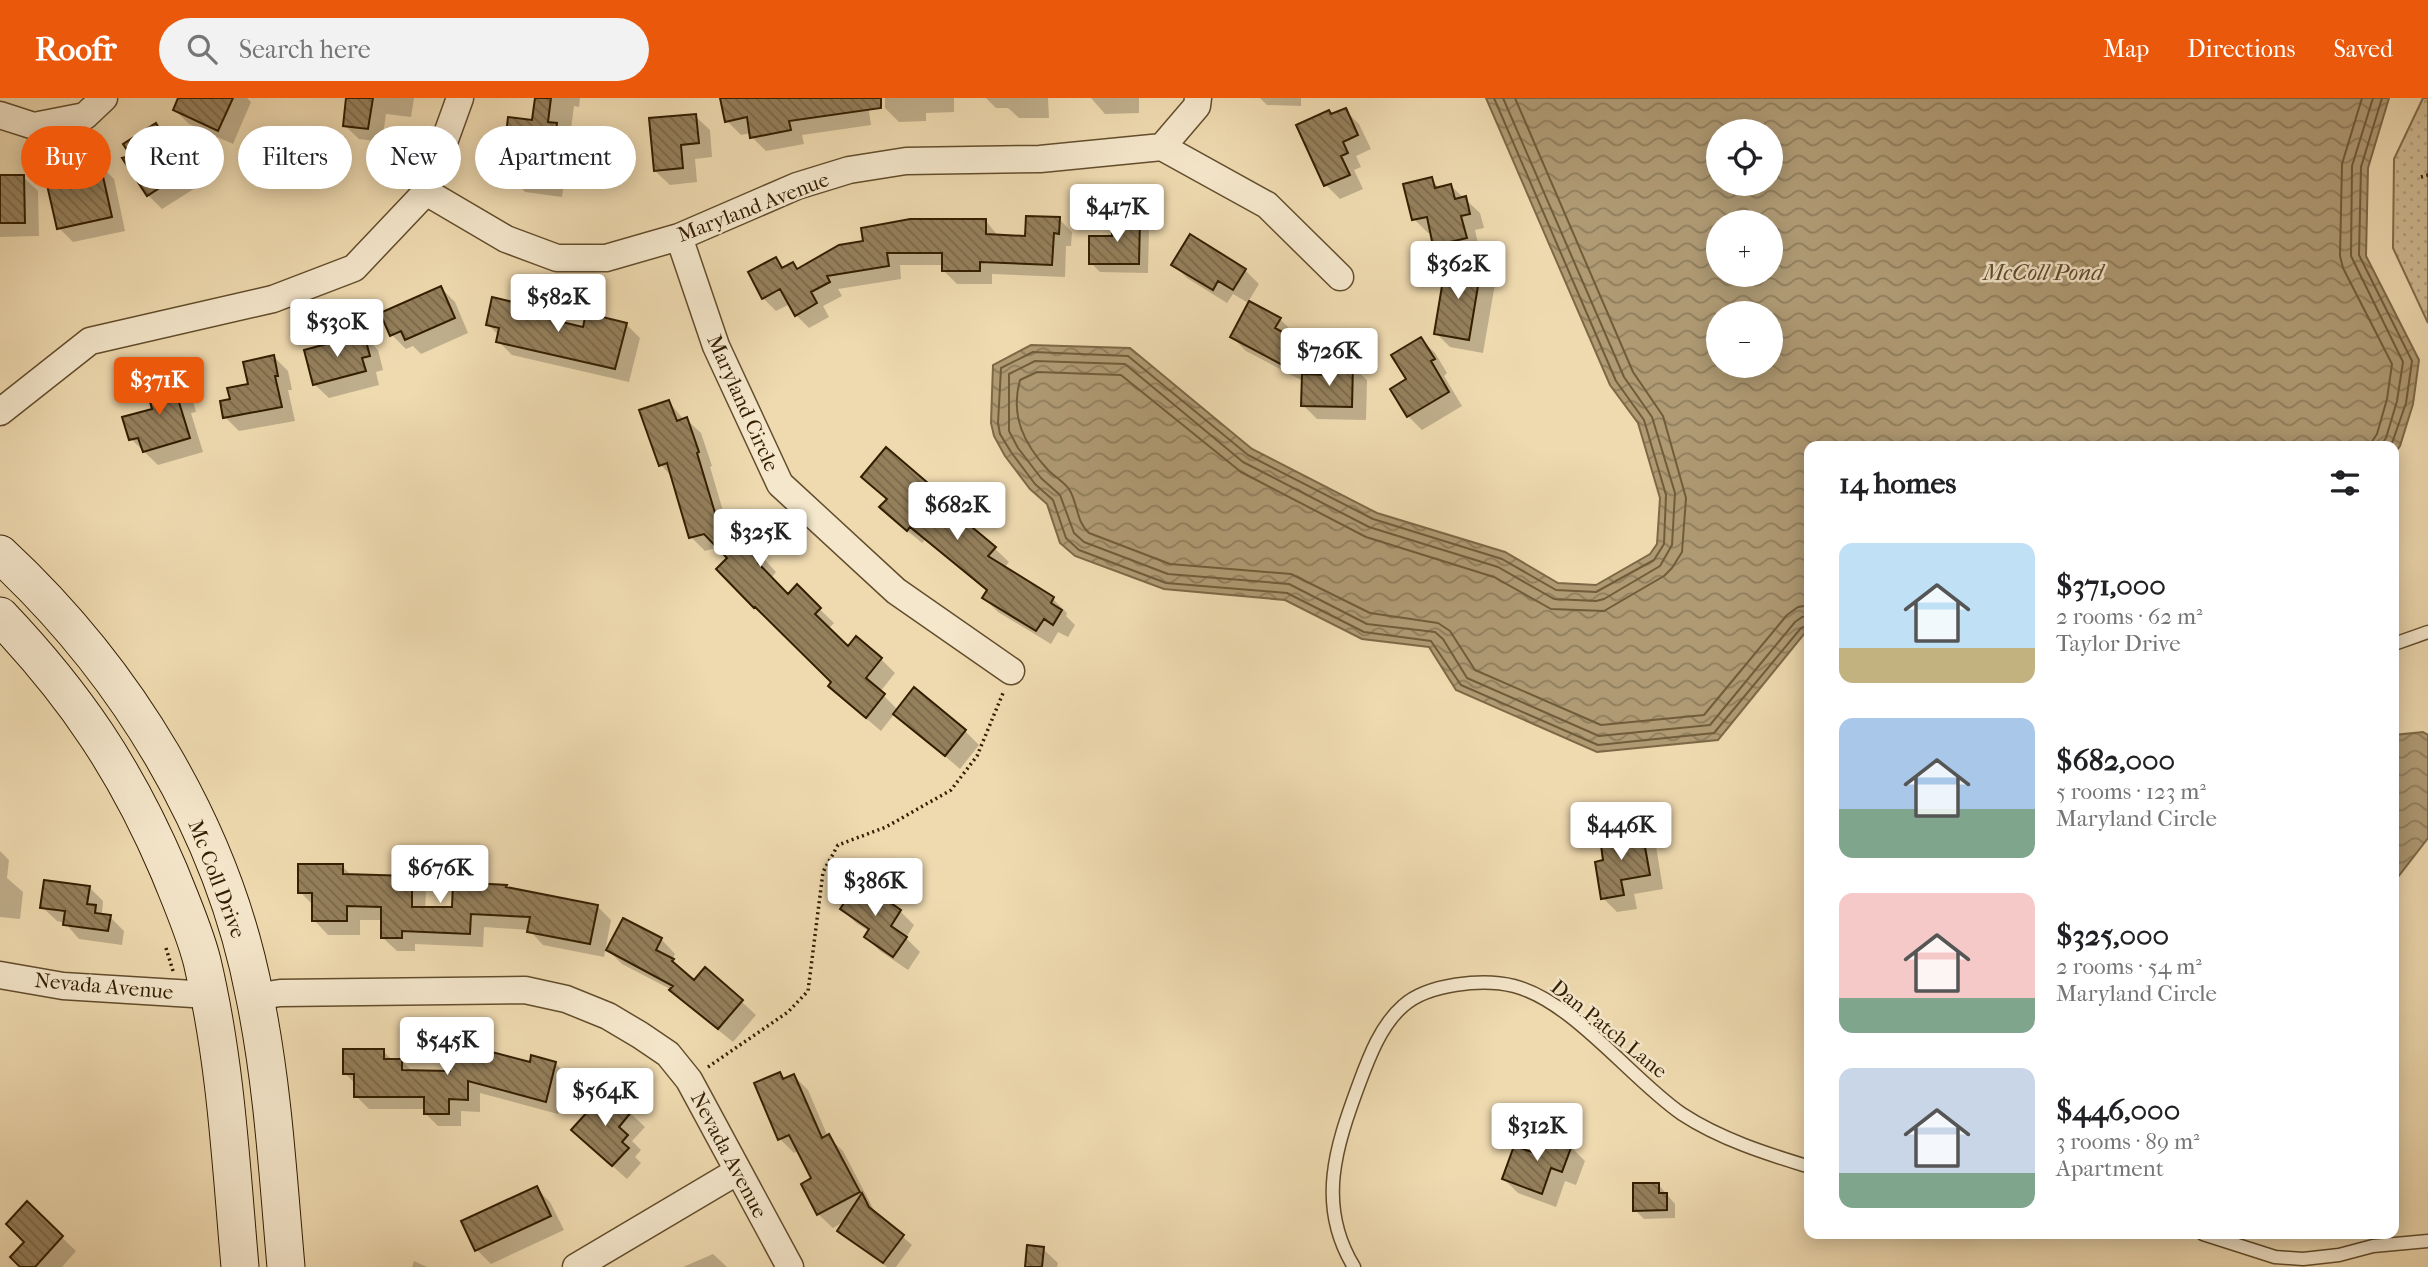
<!DOCTYPE html>
<meta charset="utf-8">
<style>
body{margin:0;font-family:"IM FELL French Canon",serif;background:#f2f2f2;color:#202124;height:100vh;display:flex;flex-direction:column;font-size:26px;white-space:nowrap}
*{box-sizing:border-box;margin:0}
p{font-size:23px;color:#757577}
.icon{flex:none;width:38px;height:38px;fill:none;stroke:currentColor;stroke-width:2;stroke-linecap:round;stroke-linejoin:round}
.map{position:relative;flex:1;overflow:hidden}
.details{position:absolute;left:1804px;top:343px;width:595px;height:798px;display:flex;flex-direction:column;background:#fff;border-radius:14px;box-shadow:0 4px 18px #0003}
.details>*{flex:none}
.top-card{position:absolute;left:21px;top:28px;width:665px;height:63px;display:flex;gap:14px}
.fabs{position:absolute;left:1706px;top:21px;display:grid;gap:14px}
.fabs a{display:grid;place-items:center;width:77px;height:77px;border-radius:50%;background:#fff;box-shadow:0 4px 18px #0003;font-size:35px}
.price{position:absolute;translate:-50% -60px;padding:0 16px;border-radius:7px;background:#fff;color:#222;font-size:23px;line-height:46px;filter:drop-shadow(0 2px 4px #0008)}
.price::after{content:'';position:absolute;left:50%;top:42px;width:21px;height:16px;margin-left:-10px;background:inherit;clip-path:polygon(0 0,100% 0,50% 100%)}
.price.selected{background:#ea580c;color:#fff}
ul{padding:0;list-style:none}
li{display:flex;align-items:center;gap:21px;height:175px;padding:0 35px}
li span{display:grid;place-items:center;flex:none;width:196px;height:140px;border-radius:14px;color:#555}
li>.icon{margin-inline-start:auto}
span .icon{width:84px;height:84px;fill:#fffc;stroke-width:1}
li b{font-size:30px}
h2{display:flex;justify-content:space-between;align-items:center;height:84px;padding:0 35px;font-size:30px}
.chip{padding:0 24px;border-radius:32px;background:#fff;box-shadow:0 4px 18px #0003;font-size:24px;line-height:63px}
.chip.selected{background:#ea580c;color:#fff}
header{display:flex;align-items:center;gap:42px;box-sizing:border-box;height:98px;padding:0 35px;background:#ea580c;color:#fff}
header strong{font-size:33px}
nav{display:flex;gap:38px;margin-inline-start:auto;font-size:24px}
.search{width:490px;height:63px;background:#f2f2f2;display:flex;align-items:center;gap:18px;box-sizing:border-box;padding:0 24px;border-radius:38px;color:#757577;font-size:26px}
.map>svg:first-child{display:block}
.grass{fill:url(#grass-dots);stroke:#816c49;stroke-width:2}
.water{fill:url(#water-waves);stroke:#7d6846;stroke-width:2;fill-rule:evenodd}
.shadow{fill:#0003}
.lines{fill:none;stroke-linecap:round;stroke-linejoin:round}
.shore{stroke:#715c3a;stroke-width:2}
.building{fill:url(#building-back-hatch);stroke:#331e00;stroke-width:2}
.lane-casing{stroke:#624d2c;stroke-width:15}
.street-casing{stroke:#624d2c;stroke-width:29}
.secondary-casing{stroke:#331e00;stroke-width:39}
.path{stroke:#331e00;stroke-width:3.5;stroke-dasharray:2 3.5;stroke-linecap:butt}
.lane{stroke:#f5e7cc;stroke-width:12}
.street{stroke:#f5e7cc;stroke-width:26}
.secondary{stroke:#f5e7cc;stroke-width:37}
.labels{text-anchor:middle;dominant-baseline:central;stroke-width:5;stroke-linejoin:round;paint-order:stroke}
.street-label{font-size:21px;fill:#331e00;stroke:#f5e7cc}
.water-label{font-size:23px;font-style:italic;fill:#5e4929;stroke:#f5e7cc}
</style>
<header>
<strong>Roofr</strong>
<div class="search"><svg class="icon" aria-label="search" viewBox="0 0 24 24"><circle cx="10" cy="10" r="6"/><path d="M15 15l6 6"/></svg>Search here</div>
<nav><a>Map</a><a>Directions</a><a>Saved</a></nav>
</header>
<div class="map">
<svg width="2428" height="1169" viewBox="0 0 2428 1169">
<defs>
<pattern id="grass-dots" width="8" height="8" patternUnits="userSpaceOnUse" patternTransform="scale(1.75)"><rect width="8" height="8" fill="#cfba92"/><path d="M2 2h.1M6 6h.1" fill="none" stroke="#b29f7c" stroke-width="1.8" stroke-linecap="round"/></pattern>
<pattern id="water-waves" width="16" height="10" patternUnits="userSpaceOnUse" patternTransform="scale(1.75)"><rect width="16" height="10" fill="#af9a74"/><path d="M0 5q4-4 8 0t8 0" fill="none" stroke="#8f7d5d"/></pattern>
<pattern id="building-back-hatch" width="6" height="6" patternUnits="userSpaceOnUse" patternTransform="scale(1.75)"><rect width="6" height="6" fill="#95805c"/><path d="M-1 5l2 2M0 0l6 6M5-1l2 2" fill="none" stroke="#7a684a"/></pattern>
</defs>
<rect width="100%" height="100%" fill="#efdab0"/>
<filter id="stains"><feTurbulence type="fractalNoise" baseFrequency=".00286" numOctaves="4"/><feColorMatrix values="0 0 0 0 .2 0 0 0 0 .09 0 0 0 0 .02 0 0 0 .5 -.17"/></filter>
<radialGradient id="worn" r=".72"><stop offset=".6" stop-color="#630" stop-opacity="0"/><stop offset="1" stop-color="#630" stop-opacity=".3"/></radialGradient>
<path class="grass" d="M2423,0H2428V225L2393,150L2394,61Z"/>
<path class="water" d="M1486,0H2389L2368,70L2366,158L2419,262L2413,306L2400,348L2394,356V348H1810L1809,530L1718,642L1597,654L1456,592L1429,549L1362,541L1285,502L1164,491L1075,458L1060,445L1047,406L1030,391L1005,358L994,338L991,325L993,267L1031,247L1130,250L1252,351L1377,415L1505,454L1558,485L1596,487L1650,456L1657,446L1660,400L1638,325L1610,287ZM1718,33H1771V86H1718ZM1718,124H1771V177H1718ZM1718,215H1771V268H1718Z
M2423,634L2428,637V740L2394,784V637Z"/>
<path class="shadow" d="M180,0H247L251,4L233,46L189,26L175,12Z
M348,0H414L411,19L386,16L382,44L359,41L344,27Z
M537,0H580L579,9L574,8L562,99L525,94L513,81L514,71L505,62L533,24Z
M722,0H867L871,27L802,37L804,46L766,53L752,39L751,35L741,37L727,23Z
M885,0H954V14L926,15V23L899,24L885,10Z
M986,0H1048L1049,20H1019L1008,10H996Z
M1091,0H1139V15L1105,16Z
M1260,0H1301V8L1267,7Z
M1345,12L1359,26L1371,51L1356,58L1361,69L1354,72L1363,91L1340,101L1326,87L1299,28Z
M695,18L710,32L712,59L695,61L697,84L670,87L655,73Z
M156,28L170,42L197,89L162,111L148,97L134,59Z
M100,67L114,81L125,133L73,144L59,130Z
M0,79H23L38,93L39,138L0,139Z
M1431,81L1440,91L1451,88L1480,115L1484,130L1475,132L1480,154L1449,161L1435,147L1432,134L1428,135L1414,121Z
M1059,121L1072,134L1071,148H1066L1065,179L992,176V186H957L943,172V167H900L901,181L838,191L842,198L823,208L829,219L809,230L796,217L790,206L776,213L763,200L776,161L785,171L793,167L798,172L986,123L999,139L1027,140Z
M1139,123L1149,132L1148,175L1100,174L1091,165Z
M1173,166L1245,172L1259,186L1248,204L1280,221L1294,235L1291,241L1300,246L1314,260L1304,278L1330,279L1352,268L1367,282L1366,322L1317,321L1303,307V283L1246,253L1232,239L1250,206L1233,196L1227,205L1187,180Z
M1480,172L1495,186L1483,255L1450,249L1436,235Z
M441,190L455,204L468,235L421,256L413,248L406,251L392,237Z
M521,208L531,218L584,231L626,226L640,240L629,284L512,257L498,243L499,238L488,226Z
M364,238L378,252L383,272L376,274L379,287L329,300L314,286Z
M1421,241L1435,255L1447,275L1444,278L1462,308L1422,332L1408,318Z
M274,259L288,273L292,292H288L295,323L239,333L225,319L232,302L250,287Z
M175,279L190,293L196,314L191,315L203,354L158,367L131,341Z
M669,304L684,322L686,321L701,335L712,368L710,369L732,443L754,450L776,474L771,480L788,498L797,489L834,525L828,531L848,551L881,561L895,575L880,594L898,612L965,633L979,647L960,671L895,615L881,633L844,602L830,588L833,584L755,509L729,460L719,449L705,453L691,439L673,380L661,367Z
M926,386L940,400L934,408L957,427L994,450L1009,464L1004,470L1053,501L1067,515L1066,518L1075,527L1068,539L1058,534L1051,546L998,514L984,500L988,494L925,442L922,445L896,423Z
M1642,734L1656,748L1663,791L1634,796L1637,811L1617,814L1603,800L1605,764Z
M0,753L9,762L7,780L23,794L20,821L0,819Z
M342,768L352,778L412,779L426,794L425,811H453L506,789L508,791L597,808L611,822L604,859L543,847L529,832L484,829L483,849L415,846V853H397L382,839L383,822H360V837H328L314,822V808L300,794Z
M859,786L900,813L914,827L906,840L920,854L908,872L880,853L866,839L870,834L856,825L842,811Z
M89,789L103,803L102,815L110,819L124,833L122,847L79,841L65,825L57,823L42,809Z
M661,841L675,856L672,862L694,884L706,871L756,917L733,944L686,906L672,892L622,866L608,852Z
M383,953L393,963H402L413,974L452,975L555,965L568,978L558,1016L480,995V1014L461,1013V1028H438L425,1015V1011H369L356,998V987L345,975Z
M779,976L785,982L794,978L808,992L828,1039L843,1053L876,1116L912,1147L896,1169H887L848,1142L839,1133L845,1123L833,1130L818,1116L814,1081L799,1052L794,1055L780,1041Z
M608,994L645,1029L632,1043L641,1052L635,1059L641,1065L627,1081L588,1046Z
M1571,1049L1585,1063L1576,1087L1565,1083L1556,1109L1518,1095L1504,1081L1533,1056Z
M1658,1086L1675,1106V1120L1644,1121L1635,1112Z
M536,1090L550,1104L564,1132L491,1166L477,1152Z
M27,1106L76,1153L62,1169H22L26,1144Z
M1043,1151L1058,1165L1057,1169H1027Z
M713,1156L727,1169H683Z
M414,1163L427,1169H412Z"/>
<g class="lines">
<path class="shore" d="M1494,0L1616,283L1644,322L1666,397L1664,446L1654,462L1596,494L1556,492L1502,461L1373,421L1248,357L1128,258L1033,254L1001,270L998,325L1000,336L1011,354L1035,386L1053,402L1066,440L1079,452L1166,485L1287,495L1364,534L1431,543L1461,587L1598,647L1714,635L1801,530L1810,527
M1503,0L1624,279L1652,319L1675,395L1672,447L1660,468L1604,501L1596,503L1554,501L1498,469L1369,429L1243,364L1125,266L1035,263L1009,276V333L1018,350L1041,380L1060,397L1074,435L1084,444L1168,476L1289,486L1367,526L1435,534L1443,541L1467,580L1599,638L1710,627L1795,524L1802,519L1810,518
M1515,0L1633,274L1663,318L1686,400L1682,454L1672,470L1664,478L1604,513L1551,511L1494,479L1366,439L1241,374L1121,277L1037,274L1020,282C1010,318 1024,346 1048,372C1055,379 1063,383 1069,391C1078,405 1076,424 1089,435L1170,466L1291,476L1370,515L1438,525L1450,533L1475,572L1601,627L1704,617L1787,517L1798,509L1810,507
M2362,0L2342,66L2340,158L2343,170L2392,266L2387,301L2377,336L2369,348
M2373,0L2352,68L2351,158L2403,264L2397,303L2386,340L2380,348
M2382,0L2361,69L2359,157L2412,263L2406,305L2391,348"/>
</g>
<path class="building" d="M178,0H233L218,33L173,12Z
M346,0H373L368,31L343,28Z
M535,0H551L548,24L557,25L549,87L511,82L513,63L503,62L508,19L532,22Z
M720,0H881V10L789,23L791,32L750,40L747,19L725,24Z
M1346,10L1358,37L1343,44L1348,55L1341,58L1350,77L1324,88L1296,27L1329,12L1331,16Z
M696,16L699,45L681,47L683,70L654,73L649,20Z
M156,25L184,74L147,98L122,60L131,58L123,46Z
M100,65L112,119L57,131L45,78Z
M0,77H24L25,125H0Z
M1432,79L1435,90L1451,86L1455,101L1466,98L1470,116L1461,118L1467,140L1433,148L1427,119L1412,122L1403,86Z
M1026,118L1060,119L1059,136L1054,135L1052,167L980,164V173H942V155H887L889,168L827,178L830,184L811,194L817,205L795,218L780,191L762,201L748,174L776,159L782,170L793,164L797,171L839,147L863,143L861,130L910,121H986V136L1025,138Z
M1112,121H1140L1139,166H1089V138H1112Z
M1190,136L1246,171L1233,192L1218,183L1213,192L1171,167Z
M1446,164L1481,170L1469,242L1434,236Z
M441,188L455,220L405,242L401,233L390,238L380,215Z
M492,199L522,206L520,214L583,229L586,215L627,225L615,271L496,244L499,230L486,227Z
M1249,203L1281,220L1275,230L1301,244L1288,270L1230,239Z
M364,236L370,258L362,260L366,273L313,287L304,252Z
M1421,239L1435,261L1431,263L1449,294L1407,319L1390,291L1406,281L1391,257Z
M274,257L278,278H275L282,309L223,320L220,303L230,301L227,290L248,286L243,264Z
M1328,266H1353L1352,309L1301,308L1302,276L1328,277Z
M176,277L182,300L178,301L190,340L143,354L138,340L129,342L122,319L152,311L145,286Z
M669,302L677,323L687,319L699,354L697,355L725,448L740,434L763,459L758,465L788,496L797,486L821,510L815,516L848,548L856,538L882,560L866,580L885,596L866,620L828,588L831,584L755,509L754,510L716,471L727,460L704,436L689,440L667,365L659,368L639,312Z
M886,349L928,385L920,394L957,425L961,420L996,449L988,458L1054,499L1051,505L1062,512L1053,527L1044,521L1036,533L982,500L987,492L910,429L907,433L879,409L887,401L861,379Z
M914,589L966,632L945,658L893,616Z
M1642,732L1650,777L1621,782L1624,797L1601,801L1595,764L1603,762L1600,740Z
M298,766H343V776L412,778V809H452L453,784L507,787L506,789L598,807L590,846L527,834L530,819L471,816L470,836L402,833V840H381V809L347,808V823H312V795H298Z
M44,782L90,788L87,806L96,807L95,815L111,817L108,833L63,827L65,813L40,810Z
M859,783L901,812L891,828L907,839L893,859L864,839L869,831L840,811Z
M623,820L662,840L656,852L674,861L672,863L694,882L705,869L743,902L718,931L669,892L673,888L606,852Z
M343,951H384V961H402V972L450,973V952L488,953L530,964L531,957L556,964L546,1004L468,983V1002L449,1001V1016H424V999H354V976H343Z
M780,974L783,981L794,976L822,1040L829,1036L860,1094L817,1117L801,1086L811,1080L789,1037L778,1042L754,985Z
M608,991L632,1013L619,1029L628,1037L622,1044L629,1050L612,1068L571,1032Z
M1539,1035L1572,1047L1562,1074L1551,1070L1542,1096L1502,1081L1514,1048L1532,1054Z
M1633,1085H1659V1095H1667V1112L1633,1113Z
M537,1088L551,1118L475,1153L461,1123Z
M862,1095L869,1109L904,1137L883,1165L837,1133Z
M27,1103L63,1138L35,1169H20L10,1159L24,1144L6,1126Z
M1027,1147L1044,1149L1042,1169H1025Z"/>
<g class="lines">
<defs>
<path id="lane" d="M2394,546L2428,534
M2203,1136L2275,1159L2303,1161L2339,1157L2373,1148L2428,1143
M1354,1169C1316,1107 1336,1048 1359,986C1369,959 1381,927 1403,908C1427,886 1483,880 1514,888C1573,903 1632,982 1682,1016C1720,1041 1767,1056 1810,1069"/>
<path id="street" d="M0,17L34,28L85,18L104,0
M1162,49L1267,107L1340,179
M426,94L506,141L557,160H606L679,139L797,88L849,72L906,63L1040,61L1162,49L1197,8L1198,0
M679,139L716,248L780,386L896,493L1011,573
M0,314L90,243L273,201L354,170L426,94L460,0
M0,877L63,888L209,897
M255,899L280,895L525,892L566,901L608,918L640,937L668,956L689,982L790,1169
M576,1169L738,1073"/>
<path id="secondary" d="M0,456C126,573 223,730 255,900C273,988 278,1079 286,1169
M0,518C76,598 126,672 169,773C181,803 194,832 202,863C226,964 231,1067 240,1169"/>
</defs>
<use href="#lane" class="lane-casing"/>
<use href="#street" class="street-casing"/>
<use href="#secondary" class="secondary-casing"/>
<path class="path" d="M2421,79L2428,77
M166,850L173,873
M708,969L788,914L808,893L823,774L838,747L886,729L951,692L977,658L1003,595"/>
<use href="#lane" class="lane"/>
<use href="#street" class="street"/>
<use href="#secondary" class="secondary"/>
</g>
<g class="labels">
<g class="street-label">
<text transform="translate(753 109) rotate(-21)">Maryland Avenue</text>
<text transform="translate(743 305) rotate(66)">Maryland Circle</text>
<text transform="translate(217 781) rotate(69)">Mc Coll Drive</text>
<text transform="translate(104 888) rotate(5)">Nevada Avenue</text>
<text transform="translate(1609 931) rotate(39)">Dan Patch Lane</text>
<text transform="translate(729 1057) rotate(62)">Nevada Avenue</text>
</g>
<g class="water-label">
<text x="2043" y="174">McColl Pond</text>
</g>
</g>
<rect width="100%" height="100%" filter="url(#stains)"/>
<rect width="100%" height="100%" fill="url(#worn)"/>
</svg>
<div class="fabs">
<a><svg class="icon" aria-label="locate" viewBox="0 0 24 24"><circle cx="12" cy="12" r="6"/><path d="M12 2v4M12 18v4M2 12h4M18 12h4"/></svg></a>
<a>+</a>
<a>−</a>
</div>
<b class="price" style="left:1117px;top:146px">$417K</b>
<b class="price" style="left:1458px;top:203px">$362K</b>
<b class="price" style="left:558px;top:236px">$582K</b>
<b class="price" style="left:337px;top:261px">$530K</b>
<b class="price" style="left:1329px;top:290px">$726K</b>
<b class="price selected" style="left:159px;top:319px">$371K</b>
<b class="price" style="left:957px;top:444px">$682K</b>
<b class="price" style="left:760px;top:471px">$325K</b>
<b class="price" style="left:1621px;top:764px">$446K</b>
<b class="price" style="left:440px;top:807px">$676K</b>
<b class="price" style="left:875px;top:820px">$386K</b>
<b class="price" style="left:447px;top:979px">$545K</b>
<b class="price" style="left:605px;top:1030px">$564K</b>
<b class="price" style="left:1537px;top:1065px">$312K</b>
<div class="top-card">
<a class="chip selected">Buy</a>
<a class="chip">Rent</a>
<a class="chip">Filters</a>
<a class="chip">New</a>
<a class="chip">Apartment</a>
</div>
<section class="details">
<h2>14 homes<svg class="icon" aria-label="filters" viewBox="0 0 24 24"><path d="M4 7h16M4 17h16"/><circle cx="9" cy="7" r="2"/><circle cx="15" cy="17" r="2"/></svg></h2>
<ul>
<li><span style="background:linear-gradient(#bfe0f5 75%,#c2b280 0)"><svg class="icon" aria-label="home" viewBox="0 0 24 24"><path d="M3 11l9-7 9 7M6 9v11h12V9"/></svg></span><div><b>$371,000</b><p>2 rooms · 62 m²</p><p>Taylor Drive</p></div></li>
<li><span style="background:linear-gradient(#a9c7e8 65%,#7fa58c 0)"><svg class="icon" aria-label="home" viewBox="0 0 24 24"><path d="M3 11l9-7 9 7M6 9v11h12V9"/></svg></span><div><b>$682,000</b><p>5 rooms · 123 m²</p><p>Maryland Circle</p></div></li>
<li><span style="background:linear-gradient(#f6c9c9 75%,#7fa58c 0)"><svg class="icon" aria-label="home" viewBox="0 0 24 24"><path d="M3 11l9-7 9 7M6 9v11h12V9"/></svg></span><div><b>$325,000</b><p>2 rooms · 54 m²</p><p>Maryland Circle</p></div></li>
<li><span style="background:linear-gradient(#c9d6e8 75%,#7fa58c 0)"><svg class="icon" aria-label="home" viewBox="0 0 24 24"><path d="M3 11l9-7 9 7M6 9v11h12V9"/></svg></span><div><b>$446,000</b><p>3 rooms · 89 m²</p><p>Apartment</p></div></li>
</ul>
</section>
</div>
